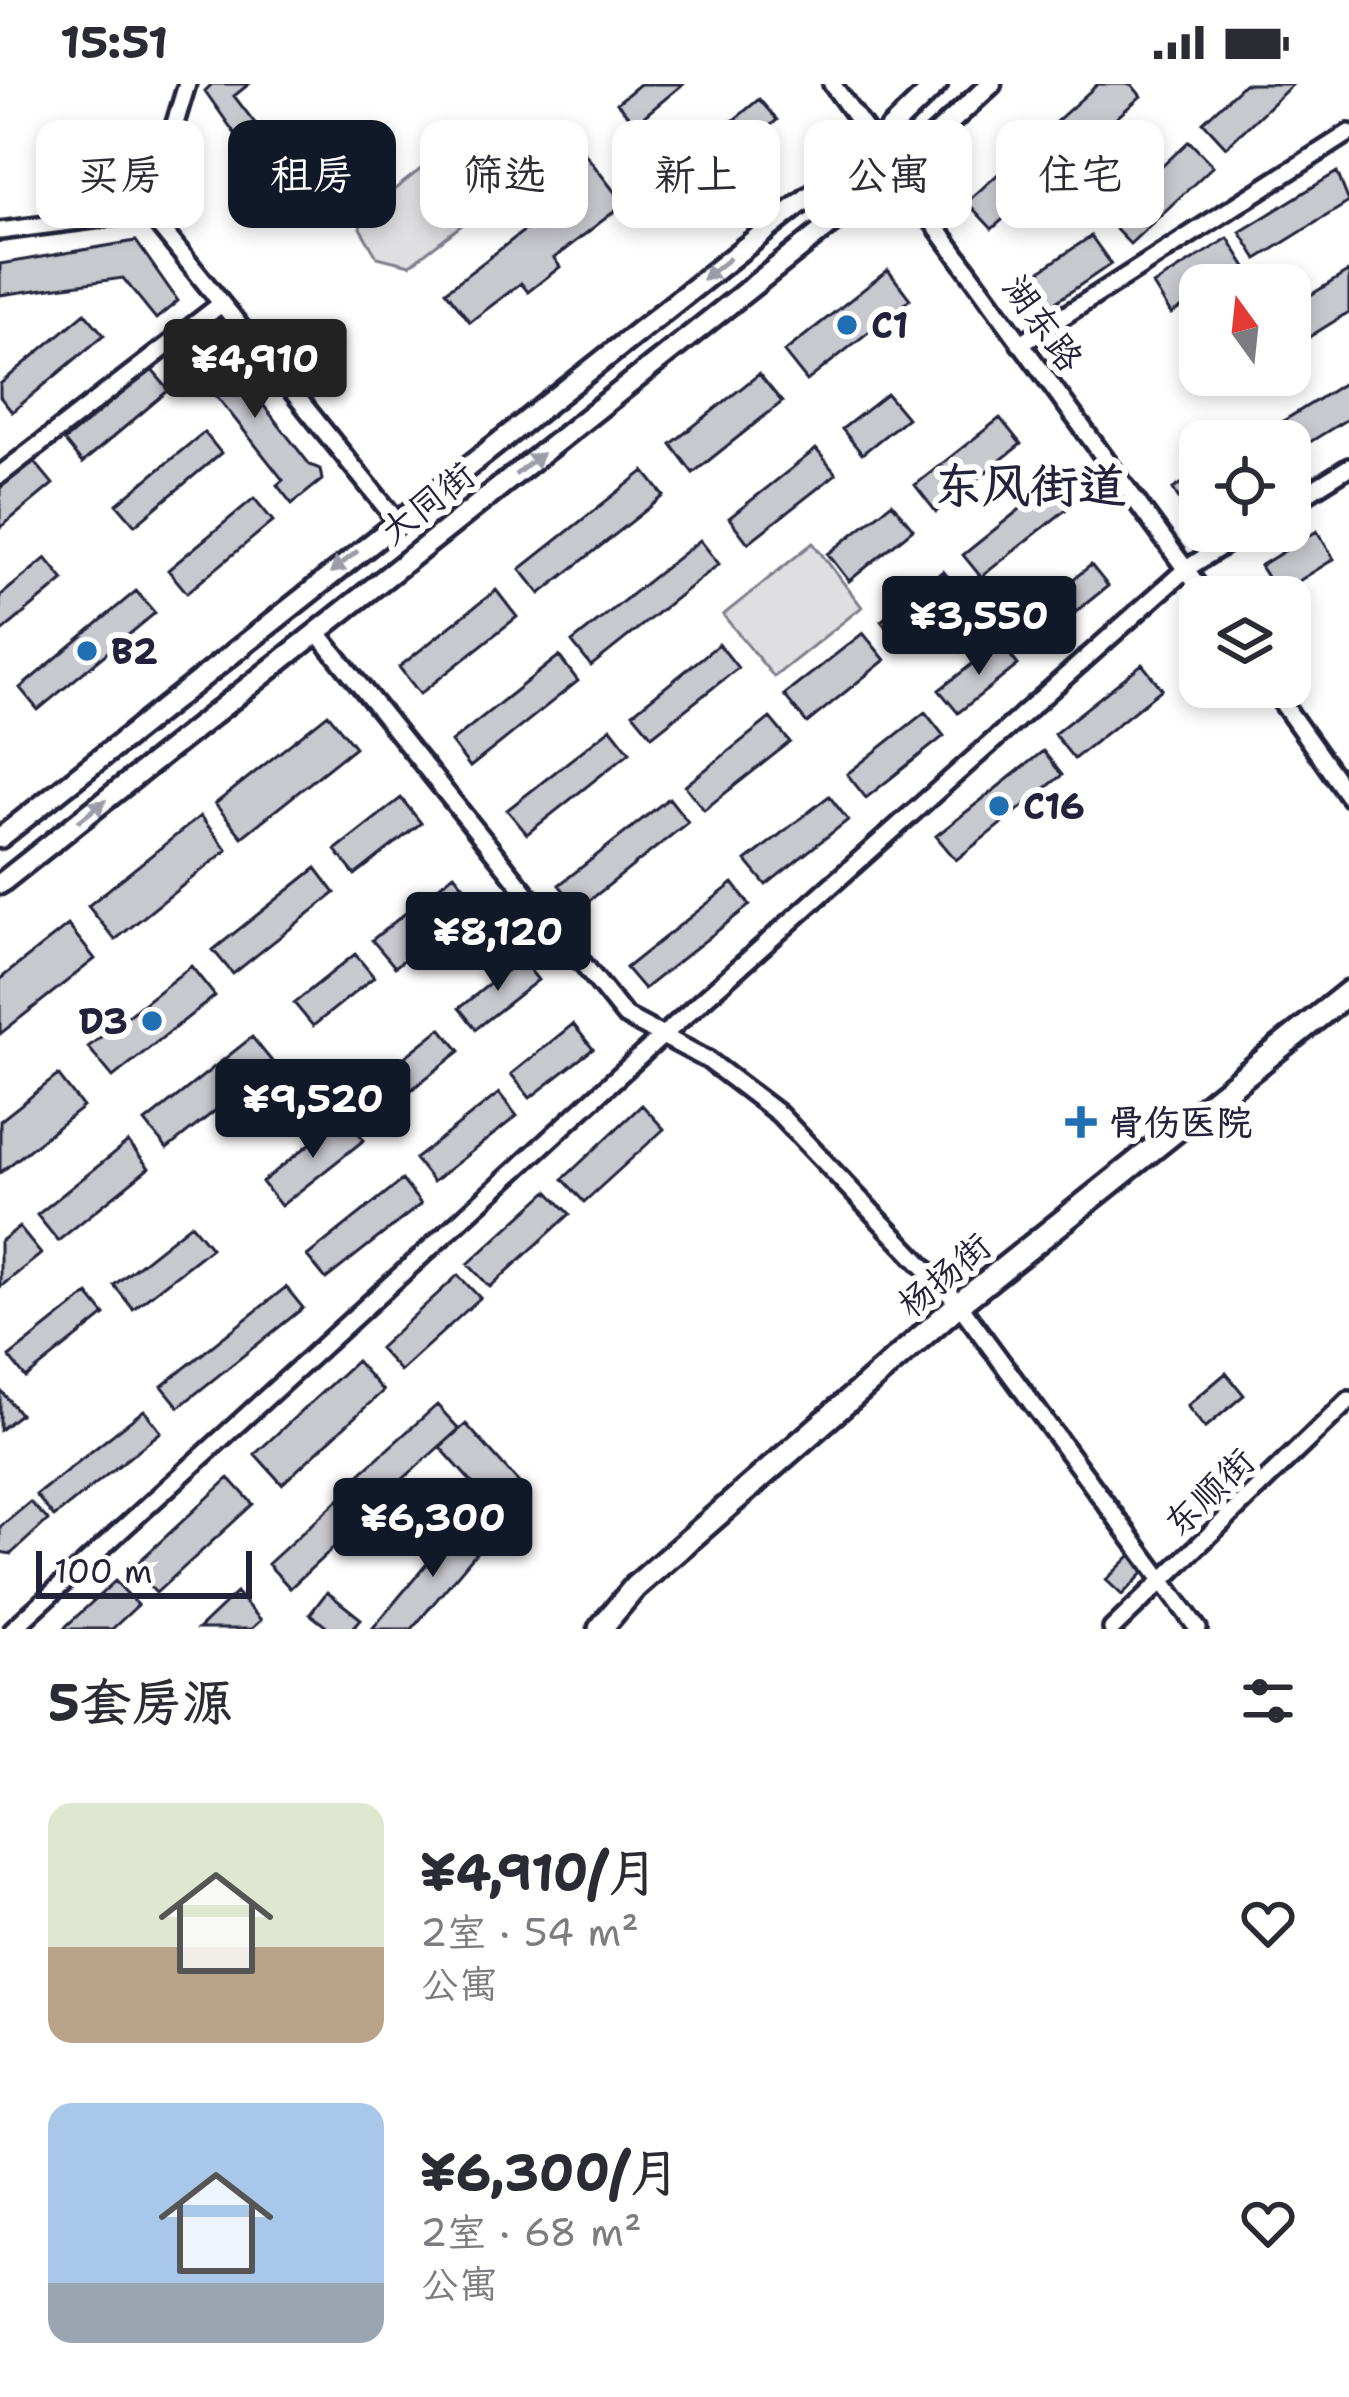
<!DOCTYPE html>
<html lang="zh">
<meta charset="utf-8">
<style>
body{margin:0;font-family:"Shantell Sans","LXGW WenKai TC",sans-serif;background:#f2f2f3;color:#2b2b33;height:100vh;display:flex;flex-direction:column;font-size:45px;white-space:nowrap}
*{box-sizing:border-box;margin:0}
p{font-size:39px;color:#7c7c81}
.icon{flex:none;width:66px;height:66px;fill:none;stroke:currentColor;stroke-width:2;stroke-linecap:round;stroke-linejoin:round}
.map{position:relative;height:1545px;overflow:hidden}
.details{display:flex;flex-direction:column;background:#fff;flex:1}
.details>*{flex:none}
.hud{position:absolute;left:36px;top:36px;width:1278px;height:108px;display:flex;gap:24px}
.needle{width:78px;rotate:345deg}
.tools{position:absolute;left:1179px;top:180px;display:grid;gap:24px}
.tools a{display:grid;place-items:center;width:132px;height:132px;border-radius:24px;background:#fff;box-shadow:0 6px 18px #0003;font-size:60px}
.scale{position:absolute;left:36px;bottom:30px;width:216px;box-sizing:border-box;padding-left:12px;border:6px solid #22223b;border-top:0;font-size:33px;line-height:42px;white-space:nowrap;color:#22223b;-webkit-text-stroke:9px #fff;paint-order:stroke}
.price{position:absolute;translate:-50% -102px;padding:0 27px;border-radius:12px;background:#111827;color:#fff;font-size:39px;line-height:78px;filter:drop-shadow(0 3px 6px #0008)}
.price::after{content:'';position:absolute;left:50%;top:72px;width:36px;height:27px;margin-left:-18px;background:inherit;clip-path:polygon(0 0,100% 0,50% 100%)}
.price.selected{background:#222;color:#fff}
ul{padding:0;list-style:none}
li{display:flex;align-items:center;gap:36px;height:300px;padding:0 48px}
li span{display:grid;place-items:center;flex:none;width:336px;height:240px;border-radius:24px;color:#555}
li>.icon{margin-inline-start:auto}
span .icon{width:144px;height:144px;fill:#fffc;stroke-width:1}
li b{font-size:51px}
h2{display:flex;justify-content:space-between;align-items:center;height:144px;padding:0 48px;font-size:51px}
.pill{padding:0 42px;border-radius:24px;background:#fff;box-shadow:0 6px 18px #0003;font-size:42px;line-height:108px}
.pill.selected{background:#111827;color:#fff}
.status{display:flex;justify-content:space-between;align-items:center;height:84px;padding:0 60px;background:#fff;direction:ltr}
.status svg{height:33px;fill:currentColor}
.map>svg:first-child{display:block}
.green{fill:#dfdfe2;stroke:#80808e;stroke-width:3}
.building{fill:#c8c8cf;stroke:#22223b;stroke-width:3}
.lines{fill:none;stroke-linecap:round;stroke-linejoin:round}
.minor-casing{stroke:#22223b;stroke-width:24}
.major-casing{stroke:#22223b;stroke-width:27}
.highway-casing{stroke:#22223b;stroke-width:30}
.minor{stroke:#fff;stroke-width:15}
.major{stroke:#fff;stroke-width:18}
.highway{stroke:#fff;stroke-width:21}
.oneway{fill:#9c9ca7}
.poi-dot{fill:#1f6fb2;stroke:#fff;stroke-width:4.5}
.labels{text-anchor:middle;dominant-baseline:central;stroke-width:12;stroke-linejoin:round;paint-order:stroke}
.street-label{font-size:36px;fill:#22223b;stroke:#fff}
.poi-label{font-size:36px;font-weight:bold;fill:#22223b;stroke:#fff;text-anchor:start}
.district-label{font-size:48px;font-weight:bold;fill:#22223b;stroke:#fff}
</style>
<div class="status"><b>15:51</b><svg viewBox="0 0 49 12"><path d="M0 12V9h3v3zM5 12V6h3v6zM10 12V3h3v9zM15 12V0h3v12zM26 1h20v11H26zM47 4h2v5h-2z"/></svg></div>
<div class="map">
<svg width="1349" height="1545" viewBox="0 0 1349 1545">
<rect width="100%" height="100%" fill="#fff"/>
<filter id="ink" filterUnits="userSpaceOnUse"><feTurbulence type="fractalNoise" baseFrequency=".00833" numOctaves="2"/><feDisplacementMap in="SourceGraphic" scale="24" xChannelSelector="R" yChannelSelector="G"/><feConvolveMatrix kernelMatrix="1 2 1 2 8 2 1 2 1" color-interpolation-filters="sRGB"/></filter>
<g filter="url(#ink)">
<path class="green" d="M479,40C510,47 526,67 516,99L410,181L377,173L360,144L364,129Z
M813,459L862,523L774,593L723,531Z"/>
<path class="building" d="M249,0L234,12L271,60L252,74L205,7L212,0Z
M640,0H683L635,40L617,19Z
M1098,0H1131L1141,12L992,145L967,118Z
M1244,0H1293L1226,63L1203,38Z
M759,15L777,36L682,115L664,94Z
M565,44L624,120L554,174L560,183L528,208L521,199L470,238L446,207L573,109L550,89L555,85L538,64Z
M1189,57L1213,82L1130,160L1106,135Z
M1337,88L1349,118L1257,175L1240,148Z
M1091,152L1111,180L1044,226L1024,198Z
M1228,154L1246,183L1217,201H1200V212L1171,230L1153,201Z
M136,157L178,217L156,235L123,194L0,211V180Z
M888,186L910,215L807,297L784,268Z
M1349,187V228L1290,265V224Z
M85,229L104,251L12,328L0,313V300Z
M210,253L310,381L320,385L322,396L292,420L277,401L283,396L185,272Z
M151,285L169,306L82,379L64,357Z
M759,290L782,318L693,389L671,360Z
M1349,296V334L1297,366L1280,339Z
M887,310L907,334L862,370L842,345Z
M1000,334L1021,360L936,428L915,401Z
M204,348L221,369L135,441L117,420Z
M816,365L836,390L748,459L729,434Z
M33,376L53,400L0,444V404Z
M644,387L664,412L540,510L520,485Z
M1200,388V428L1191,434L1173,405Z
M1050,401L1068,424L981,493L963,471Z
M254,414L273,437L187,509L168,486Z
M892,419L913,445L849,497L828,470Z
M1317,447L1334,475L1278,510L1260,482Z
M700,456L719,480L591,582L572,558Z
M46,474L64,496L0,549V512Z
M1091,481L1108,502L1032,563L1015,541Z
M943,487L963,511L900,561L881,537Z
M496,506L517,533L420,610L399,583Z
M136,507L155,529L38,626L20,604Z
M863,549L885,576L807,639L784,611Z
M1000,558L1018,581L958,629L939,606Z
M719,560L738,584L652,652L633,629Z
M559,572L578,597L470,683L451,658Z
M1142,580L1162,605L1074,675L1054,650Z
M925,628L944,652L866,714L847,690Z
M328,630L355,663L242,753L215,720Z
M770,634L790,658L704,726L685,702Z
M611,644L630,668L527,750L507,726Z
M1043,667L1062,691L956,776L936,752Z
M829,712L848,736L766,801L746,777Z
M401,714L421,739L355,791L335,766Z
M669,714L688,738L579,825L559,801Z
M200,732L227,766L115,856L88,822Z
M316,784L335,809L233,890L213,866Z
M454,790L477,818L395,883L372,856Z
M733,799L750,821L644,905L626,884Z
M68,841L95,875L0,950V895Z
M355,870L374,893L313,942L294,919Z
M521,875L538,896L476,945L459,924Z
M191,882L215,912L113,993L88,963Z
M573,940L593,965L530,1014L511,990Z
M441,944L460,967L381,1030L362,1007Z
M252,953L274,980L167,1065L145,1038Z
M58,991L83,1023L0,1089V1037Z
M499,1009L517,1032L433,1098L415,1075Z
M642,1021L664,1045L584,1118L563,1095Z
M345,1032L364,1056L281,1122L262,1098Z
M128,1058L149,1084L58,1157L37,1131Z
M402,1096L421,1120L326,1195L307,1172Z
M548,1107L570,1130L490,1203L468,1180Z
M191,1140L211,1164L133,1225L114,1201Z
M19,1143L41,1170L0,1203V1158Z
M458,1191L480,1214L400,1287L379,1264Z
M286,1203L303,1224L179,1323L162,1302Z
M88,1210L105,1231L26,1294L9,1273Z
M356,1277L383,1307L282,1400L255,1370Z
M1226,1289L1244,1311L1205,1344L1187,1322Z
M2,1308L20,1330L0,1346V1309Z
M437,1321L459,1345L366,1428L345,1403Z
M144,1326L161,1348L54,1433L36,1411Z
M466,1340L527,1408L501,1431L440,1363Z
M229,1394L253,1420L156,1509L132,1484Z
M339,1415L361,1438L290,1504L268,1480Z
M30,1418L48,1436L11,1470L0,1468V1443Z
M463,1437L486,1457L412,1545H372Z
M1131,1471L1146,1486L1122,1511L1106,1496Z
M115,1497L138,1521L112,1545H63Z
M327,1508L361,1535L352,1545H329L310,1530Z
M236,1509L261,1536L251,1545H198Z"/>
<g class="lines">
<defs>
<path id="minor" d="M832,0L1206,513
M148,128L396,436
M0,147L148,128L187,0
M1020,260L1349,49
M0,391L221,220
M1290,420L1349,383
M317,548L625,932L708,976L779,1030L959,1220L1198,1545
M1271,603L1349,713
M13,1545L660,954L1186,485L1246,447
M1112,1545L1349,1316"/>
<path id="major" d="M0,754L874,61L937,0
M0,800L895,89L991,0"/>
<path id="highway" d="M600,1545L635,1503L959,1220L1349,908"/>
</defs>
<use href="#minor" class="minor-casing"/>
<use href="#major" class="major-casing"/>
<use href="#highway" class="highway-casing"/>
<use href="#minor" class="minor"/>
<use href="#major" class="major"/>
<use href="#highway" class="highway"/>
</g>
<defs><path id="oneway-solid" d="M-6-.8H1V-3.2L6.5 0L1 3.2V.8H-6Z" transform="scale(3)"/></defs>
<g class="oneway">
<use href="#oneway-solid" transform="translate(716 185) rotate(142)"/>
<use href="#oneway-solid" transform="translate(529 380) rotate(-38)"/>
<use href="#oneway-solid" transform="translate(344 478) rotate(141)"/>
<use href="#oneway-solid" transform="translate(92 727) rotate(-38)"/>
</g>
</g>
<g class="poi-dot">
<circle cx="847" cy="241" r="12"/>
<circle cx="87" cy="567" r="12"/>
<circle cx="999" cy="722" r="12"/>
<circle cx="152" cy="937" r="12"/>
<path d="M1075 1020h12v12h12v12h-12v12h-12v-12h-12v-12h12z"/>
</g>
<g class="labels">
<g class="street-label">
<text transform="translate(1043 239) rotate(54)">湖东路</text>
<text transform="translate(427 419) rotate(-38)">大同街</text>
<text transform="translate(944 1191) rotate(-40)">杨扬街</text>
<text transform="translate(1209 1408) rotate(-44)">东顺街</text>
</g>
<g class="poi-label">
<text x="871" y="241">C1</text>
<text x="111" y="567">B2</text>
<text x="1023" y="722">C16</text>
<text x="128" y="937" text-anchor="end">D3</text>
<text x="1108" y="1038">骨伤医院</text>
</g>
<g class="district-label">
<text x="1030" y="401">东风街道</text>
</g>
</g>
</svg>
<div class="tools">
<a><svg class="needle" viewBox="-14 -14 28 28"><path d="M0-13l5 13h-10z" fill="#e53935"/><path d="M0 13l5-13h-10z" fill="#7c7c81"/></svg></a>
<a><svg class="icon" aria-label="locate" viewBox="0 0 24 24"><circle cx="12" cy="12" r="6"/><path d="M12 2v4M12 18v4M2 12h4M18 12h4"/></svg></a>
<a><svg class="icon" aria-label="layers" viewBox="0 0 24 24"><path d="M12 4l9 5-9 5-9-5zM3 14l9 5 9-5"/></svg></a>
</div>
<div class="scale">100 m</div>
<b class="price selected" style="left:255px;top:337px">¥4,910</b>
<b class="price" style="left:979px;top:594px">¥3,550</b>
<b class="price" style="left:498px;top:910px">¥8,120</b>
<b class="price" style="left:313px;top:1077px">¥9,520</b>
<b class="price" style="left:433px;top:1496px">¥6,300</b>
<div class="hud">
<a class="pill">买房</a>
<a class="pill selected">租房</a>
<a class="pill">筛选</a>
<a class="pill">新上</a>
<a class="pill">公寓</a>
<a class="pill">住宅</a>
</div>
</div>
<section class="details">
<h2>5套房源<svg class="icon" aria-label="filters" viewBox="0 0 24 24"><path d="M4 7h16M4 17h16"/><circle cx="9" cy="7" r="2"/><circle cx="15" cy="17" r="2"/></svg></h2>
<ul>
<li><span style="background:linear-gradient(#dfe7d0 60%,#b9a48a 0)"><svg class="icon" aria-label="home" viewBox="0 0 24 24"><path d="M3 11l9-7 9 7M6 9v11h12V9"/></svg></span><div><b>¥4,910/月</b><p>2室 · 54 m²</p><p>公寓</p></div><svg class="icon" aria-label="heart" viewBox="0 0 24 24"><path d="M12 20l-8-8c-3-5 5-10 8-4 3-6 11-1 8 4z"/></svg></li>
<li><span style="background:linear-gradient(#a9c7e8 75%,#9aa5b1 0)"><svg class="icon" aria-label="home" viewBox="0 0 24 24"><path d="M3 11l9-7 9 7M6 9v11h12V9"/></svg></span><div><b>¥6,300/月</b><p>2室 · 68 m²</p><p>公寓</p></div><svg class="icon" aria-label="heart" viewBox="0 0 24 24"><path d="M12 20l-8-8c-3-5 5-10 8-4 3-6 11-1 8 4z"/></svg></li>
</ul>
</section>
